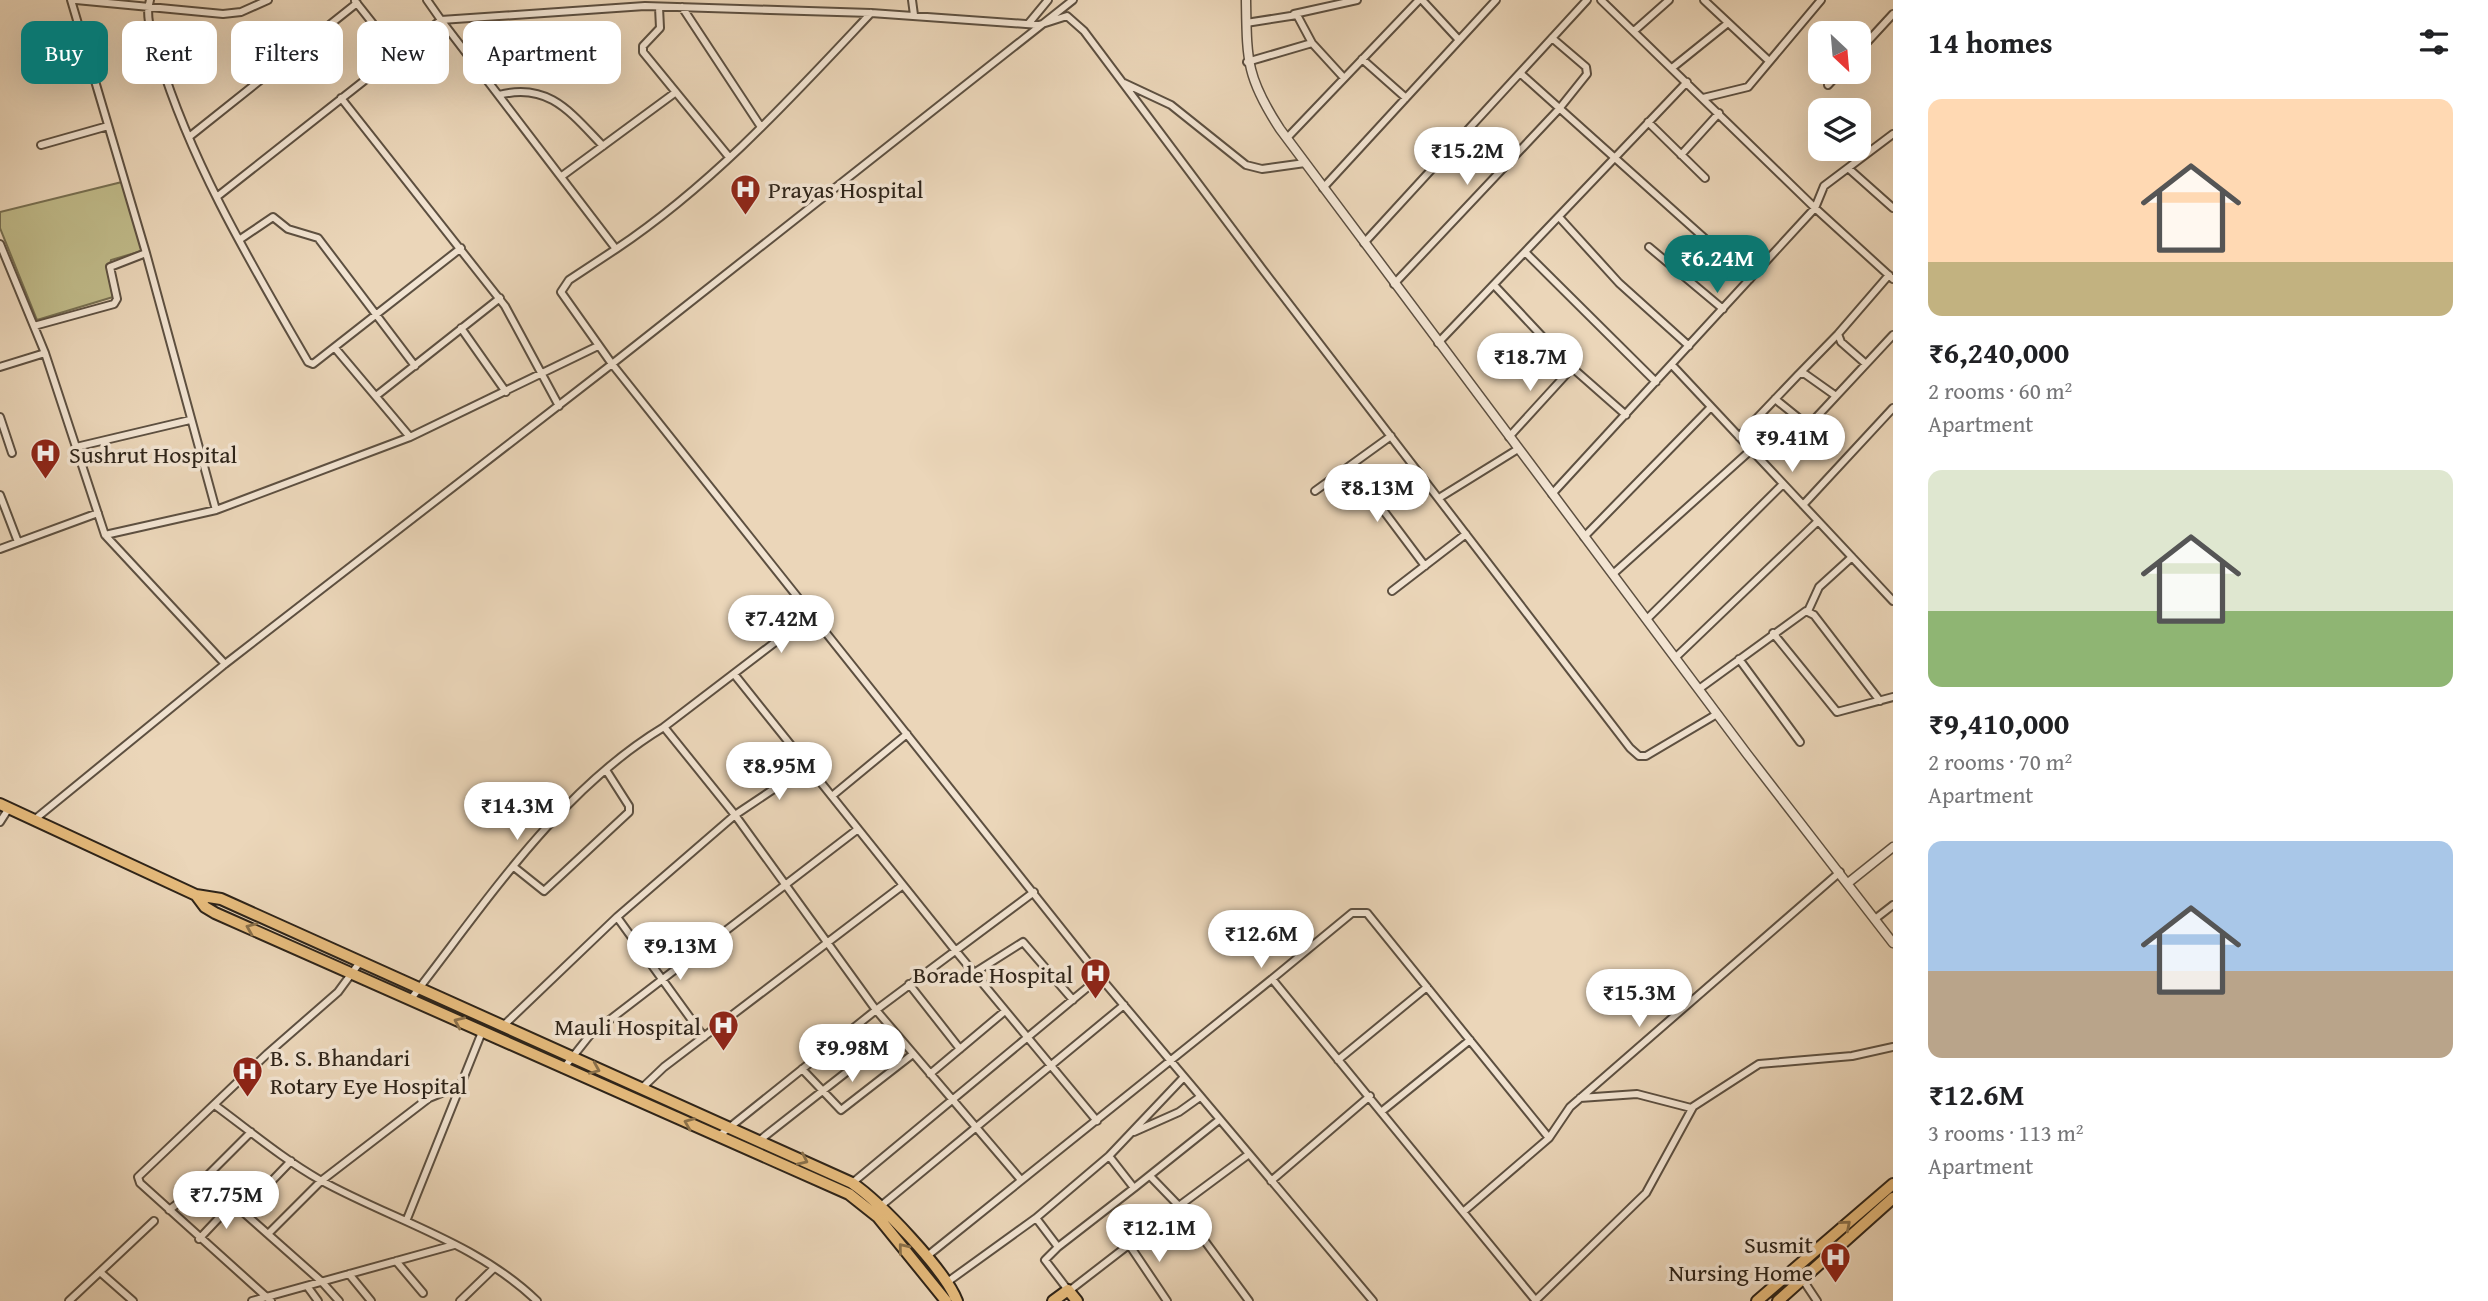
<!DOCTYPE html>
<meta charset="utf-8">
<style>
body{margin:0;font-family:"Gentium Book Plus",serif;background:#f2f2f2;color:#202124;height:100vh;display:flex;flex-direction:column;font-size:26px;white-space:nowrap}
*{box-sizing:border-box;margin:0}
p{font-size:23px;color:#757577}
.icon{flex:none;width:38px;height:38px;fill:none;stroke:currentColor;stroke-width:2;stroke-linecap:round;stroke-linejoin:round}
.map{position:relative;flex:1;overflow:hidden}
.details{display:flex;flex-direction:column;background:#fff;width:595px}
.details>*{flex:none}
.banner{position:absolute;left:21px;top:21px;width:665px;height:63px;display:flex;gap:14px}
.needle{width:46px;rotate:154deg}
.controls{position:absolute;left:1808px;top:21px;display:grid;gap:14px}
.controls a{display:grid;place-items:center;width:63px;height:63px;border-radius:14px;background:#fff;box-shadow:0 7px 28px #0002;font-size:35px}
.price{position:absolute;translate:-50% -60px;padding:0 16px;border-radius:24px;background:#fff;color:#222;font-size:23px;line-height:46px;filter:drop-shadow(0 2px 4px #0008)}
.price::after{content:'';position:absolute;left:50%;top:42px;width:21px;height:16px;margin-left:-10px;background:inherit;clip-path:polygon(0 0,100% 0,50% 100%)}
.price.active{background:#0f766e;color:#fff}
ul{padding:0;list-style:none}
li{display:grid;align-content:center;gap:14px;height:371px;padding:0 35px}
li span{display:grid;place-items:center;height:217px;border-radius:14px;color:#555}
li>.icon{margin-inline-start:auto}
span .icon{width:126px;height:126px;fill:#fffc;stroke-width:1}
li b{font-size:30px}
h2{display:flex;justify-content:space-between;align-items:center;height:84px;padding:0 35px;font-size:30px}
.pill{padding:0 24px;border-radius:14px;background:#fff;box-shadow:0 7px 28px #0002;font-size:24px;line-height:63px}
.pill.active{background:#0f766e;color:#fff}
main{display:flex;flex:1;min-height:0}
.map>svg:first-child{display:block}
.green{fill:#c0bb8a;stroke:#777052;stroke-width:2}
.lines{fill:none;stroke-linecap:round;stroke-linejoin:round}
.minor-casing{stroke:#5d5041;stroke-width:10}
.tertiary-casing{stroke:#5d5041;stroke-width:11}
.primary-casing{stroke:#2e2419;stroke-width:14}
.minor{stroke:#f2e4d2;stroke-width:6}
.tertiary{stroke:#f2e4d2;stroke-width:8}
.primary{stroke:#e6bb7c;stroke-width:10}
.oneway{stroke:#8a704a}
.labels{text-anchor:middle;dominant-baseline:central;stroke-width:7;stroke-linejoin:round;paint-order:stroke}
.poi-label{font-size:24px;fill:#2e2419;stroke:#f2e4d2;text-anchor:start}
</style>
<main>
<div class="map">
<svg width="1893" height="1301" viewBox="0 0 1893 1301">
<rect width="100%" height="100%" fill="#ebd6b9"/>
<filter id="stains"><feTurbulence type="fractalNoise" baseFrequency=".00286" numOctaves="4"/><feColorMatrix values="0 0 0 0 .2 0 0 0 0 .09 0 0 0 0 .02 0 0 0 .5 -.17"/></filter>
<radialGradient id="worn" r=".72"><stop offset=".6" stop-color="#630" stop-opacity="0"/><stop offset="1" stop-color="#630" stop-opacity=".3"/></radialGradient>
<path class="green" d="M122,182L145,250L111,260L108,273L113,297L37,320L0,228V212Z"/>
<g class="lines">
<defs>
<path id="minor" d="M76,0L223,14L241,12L268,0
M150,0C144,19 154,38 159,57C192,165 252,265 308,362L313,364L461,248
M427,0L441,20L645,6L871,13L1039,25L1067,16L1084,31L1263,270L1630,748L1639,756H1646L1717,714
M912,0L914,15
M1422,0L1459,40
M1601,0L1815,208L1824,186L1893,134
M1704,0L1769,61
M355,1L397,54
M659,7L660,28L643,46V52L729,157
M682,7L761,127
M1294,14L1357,0
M1029,23L1048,0
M1246,23L1297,15L1312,43L1344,78
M1634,31L1669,0
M1858,52L1893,14
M1362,59L1406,98
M1247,62L1312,43
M1672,68L1728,23
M1520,73L1750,279
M1124,83L1171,105L1246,165L1262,169L1305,163
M1828,85L1840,72
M499,95C549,82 571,113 603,146
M341,98L505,306L559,406
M1703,98L1748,87L1821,0
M1648,122L1705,178
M189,137L357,3
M1287,138L1419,0
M41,145L108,126
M1681,155L1719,113
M1848,168L1893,208
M562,176L676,92
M1323,188L1496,0
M218,196L441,20L616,249L569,280L561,292L612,364L1073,0
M1559,217L1619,283L1689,346
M239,240L273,217L288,229L318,238L415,366
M1364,243L1587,0
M0,244L45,353L0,367
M1649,247L1723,309
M616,249C713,184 792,97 871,13
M1525,252L1656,382
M146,253L216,510
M1394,284L1559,109L1587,74L1586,67L1552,38
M1494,285L1568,364L1626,415
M34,326L114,304L117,299L110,267L146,253L71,0
M461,328L506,392
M1438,343L1687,82
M335,348L410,437
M45,353L105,535L225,664
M1866,364L1841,342L1838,334L1889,275
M1672,365L1893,601
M1799,374L1838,334
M376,396L500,298
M1775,399L1806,424L1811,423L1893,335
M0,417L12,453
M1509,437L1572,368
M1739,437L1799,374H1805L1836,396
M76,447L190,420
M1350,466L1425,566
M1315,491L1391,436
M1552,494L1815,208L1893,279
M0,495L18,542
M1439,498L1518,449
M1803,505L1893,408
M105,535L216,510L410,437L598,346
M1584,537L1711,407
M0,549L98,513
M1613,574L1751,450
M1392,591L1466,534
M1808,611L1819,587L1852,557
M812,614L664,727L735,815L876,1010L1021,1180
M1647,619L1783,484
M1773,633L1837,712L1893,697
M1675,658L1818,521
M1739,659L1800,742
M734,674L955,950L1097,1121
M1699,689L1806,611L1814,615L1880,701
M832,796L907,734
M34,820L225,664L612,364L1100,977L1373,1301
M0,822L9,808
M514,867L544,891L629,812V806L606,770
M617,917L704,1037
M1875,919L1893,905
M974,973L1023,942L1073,1000
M1272,979L1352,913H1367L1549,1138
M909,984L960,1049
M410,1000C485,904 558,791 664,727
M502,1027L617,917L735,815L808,766
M1338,1060L1427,987
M563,1069L590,1035L858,829
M802,1069L841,1110L913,1054
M930,1074L1005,1011
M642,1088L664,1067L903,885
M1580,1098L1637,1094L1691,1108L1759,1064L1852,1056L1893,1047
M216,1106C250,1131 283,1159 320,1180C392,1220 476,1242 537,1301
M1381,1112L1470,1040
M251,1132L209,1174L208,1181L322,1282L339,1301
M1134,1132L1179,1112L1200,1097
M720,1135L876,1010L1034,892
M760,1140L867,1056
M1150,1176L1179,1206L1249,1154
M1271,1181L1370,1096
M851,1184L1100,977
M1134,1188L1219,1120
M882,1205L1124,1005
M169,1210L208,1181
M243,1211L291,1161
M1463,1212L1549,1138L1570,1107L1840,872
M1036,1218L1058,1247L1045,1260L1068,1290
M407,1219L482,1032
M268,1234L321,1181L429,1098L461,1085
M199,1239L233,1203
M1128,1243L1167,1301
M1058,1247L1134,1188L1109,1156
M926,1257L1272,979L1536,1301
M396,1261L423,1293
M100,1272L133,1301
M349,1274L371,1301
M1803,1280L1817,1301
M946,1283L1036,1218L1109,1156L1183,1078
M307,1286L318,1301
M1069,1291L1179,1206L1249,1301
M69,1301L154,1221
M252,1301L454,1245
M271,1301L140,1183L138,1177L267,1054L338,992L360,962
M460,1301L494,1268
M1535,1301L1646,1193L1693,1107"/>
<path id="tertiary" d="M1246,0C1247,60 1246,77 1280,129L1747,754L1893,943
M1848,883L1893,847"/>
<path id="primary" d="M0,804L196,895L221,899L852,1183C880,1202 945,1270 957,1301
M196,895L205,907L215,913L849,1194L878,1217L946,1301
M1053,1301L1068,1290L1077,1301
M1757,1301L1893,1184
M1778,1301L1893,1198"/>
</defs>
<use href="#minor" class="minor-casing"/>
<use href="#tertiary" class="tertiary-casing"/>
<use href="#primary" class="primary-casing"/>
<use href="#minor" class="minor"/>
<use href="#tertiary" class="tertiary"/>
<use href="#primary" class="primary"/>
</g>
<defs><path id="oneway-chevron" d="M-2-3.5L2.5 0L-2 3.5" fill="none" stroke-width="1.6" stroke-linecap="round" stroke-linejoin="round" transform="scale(1.75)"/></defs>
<g class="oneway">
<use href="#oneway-chevron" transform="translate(251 928) rotate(-157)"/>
<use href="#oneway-chevron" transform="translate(459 1022) rotate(-156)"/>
<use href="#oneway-chevron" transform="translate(595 1069) rotate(23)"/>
<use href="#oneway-chevron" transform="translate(689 1123) rotate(-158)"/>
<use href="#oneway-chevron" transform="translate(803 1160) rotate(25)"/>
<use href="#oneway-chevron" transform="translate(1846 1225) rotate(-41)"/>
<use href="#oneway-chevron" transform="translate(903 1248) rotate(-129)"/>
</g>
<defs>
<symbol id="hospital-pin" viewBox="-11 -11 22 30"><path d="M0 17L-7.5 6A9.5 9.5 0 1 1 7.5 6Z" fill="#8f2418" stroke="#f2e4d2"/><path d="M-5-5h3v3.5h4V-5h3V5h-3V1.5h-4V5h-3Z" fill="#fff"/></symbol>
</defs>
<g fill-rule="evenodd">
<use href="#hospital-pin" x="728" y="172" width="35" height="47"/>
<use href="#hospital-pin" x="28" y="436" width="35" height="47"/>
<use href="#hospital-pin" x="1078" y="956" width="35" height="47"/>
<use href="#hospital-pin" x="706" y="1008" width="35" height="47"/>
<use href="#hospital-pin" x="230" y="1054" width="35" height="47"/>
<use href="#hospital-pin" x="1818" y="1240" width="35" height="47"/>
</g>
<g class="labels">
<g class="poi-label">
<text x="768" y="189">Prayas Hospital</text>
<text x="69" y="454">Sushrut Hospital</text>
<text x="1073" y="974" text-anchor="end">Borade Hospital</text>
<text x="701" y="1026" text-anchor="end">Mauli Hospital</text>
<text x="270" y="1057">B. S. Bhandari<tspan x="270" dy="28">Rotary Eye Hospital</tspan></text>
<text x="1813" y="1244" text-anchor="end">Susmit<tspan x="1813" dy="28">Nursing Home</tspan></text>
</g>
</g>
<rect width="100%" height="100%" filter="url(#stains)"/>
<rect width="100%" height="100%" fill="url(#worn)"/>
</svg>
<div class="controls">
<a><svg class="needle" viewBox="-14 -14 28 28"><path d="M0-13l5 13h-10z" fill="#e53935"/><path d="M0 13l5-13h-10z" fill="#757577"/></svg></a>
<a><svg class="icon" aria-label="layers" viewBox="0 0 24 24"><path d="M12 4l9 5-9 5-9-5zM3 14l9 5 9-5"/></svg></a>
</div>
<b class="price" style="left:1467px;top:187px">₹15.2M</b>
<b class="price active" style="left:1717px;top:295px">₹6.24M</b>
<b class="price" style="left:1530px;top:393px">₹18.7M</b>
<b class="price" style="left:1792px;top:474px">₹9.41M</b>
<b class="price" style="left:1377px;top:524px">₹8.13M</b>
<b class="price" style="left:781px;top:655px">₹7.42M</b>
<b class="price" style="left:779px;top:802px">₹8.95M</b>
<b class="price" style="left:517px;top:842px">₹14.3M</b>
<b class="price" style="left:1261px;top:970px">₹12.6M</b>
<b class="price" style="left:680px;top:982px">₹9.13M</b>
<b class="price" style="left:1639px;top:1029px">₹15.3M</b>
<b class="price" style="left:852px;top:1084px">₹9.98M</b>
<b class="price" style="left:226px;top:1231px">₹7.75M</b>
<b class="price" style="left:1159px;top:1264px">₹12.1M</b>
<div class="banner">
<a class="pill active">Buy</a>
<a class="pill">Rent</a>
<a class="pill">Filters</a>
<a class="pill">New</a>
<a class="pill">Apartment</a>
</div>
</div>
<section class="details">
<h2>14 homes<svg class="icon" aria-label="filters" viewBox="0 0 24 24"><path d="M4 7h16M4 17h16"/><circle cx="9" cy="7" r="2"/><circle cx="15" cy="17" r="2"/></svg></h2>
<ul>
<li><span style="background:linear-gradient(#ffd9b3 75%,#c2b280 0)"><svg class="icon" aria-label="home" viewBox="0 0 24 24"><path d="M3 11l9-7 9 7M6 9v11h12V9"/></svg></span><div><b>₹6,240,000</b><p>2 rooms · 60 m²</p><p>Apartment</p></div></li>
<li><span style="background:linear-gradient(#dfe7d0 65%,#8fb573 0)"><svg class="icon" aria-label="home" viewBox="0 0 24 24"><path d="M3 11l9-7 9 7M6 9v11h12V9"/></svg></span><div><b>₹9,410,000</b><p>2 rooms · 70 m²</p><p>Apartment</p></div></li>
<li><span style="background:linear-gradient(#a9c7e8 60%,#b9a48a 0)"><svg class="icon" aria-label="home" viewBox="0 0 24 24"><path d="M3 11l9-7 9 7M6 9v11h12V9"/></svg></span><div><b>₹12.6M</b><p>3 rooms · 113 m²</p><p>Apartment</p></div></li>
</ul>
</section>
</main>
